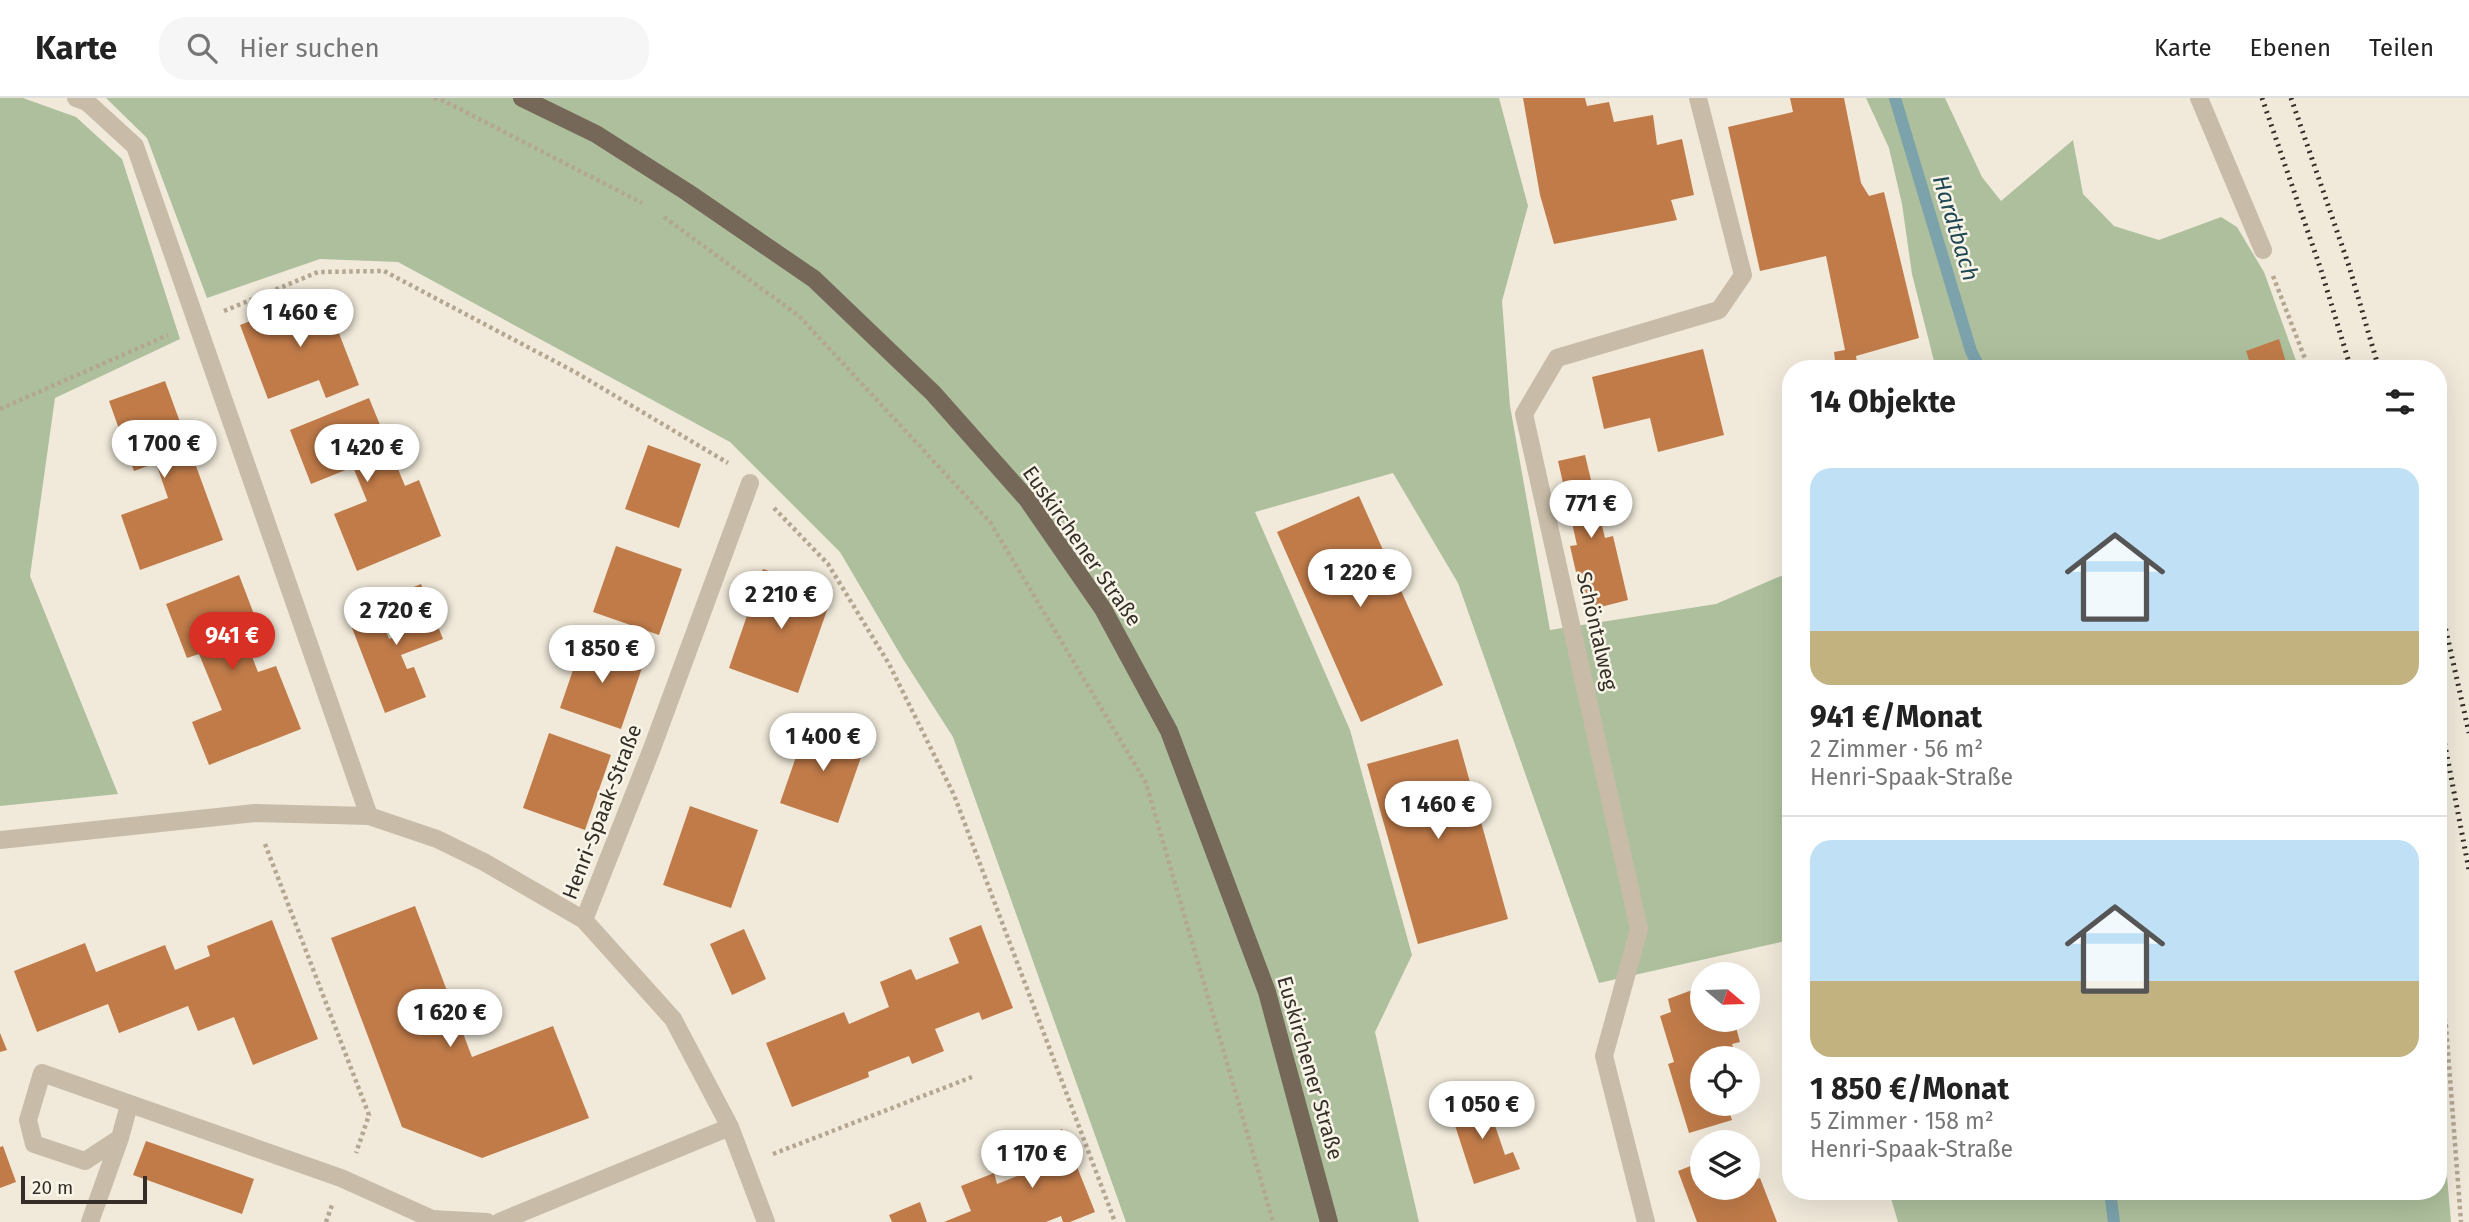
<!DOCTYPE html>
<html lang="de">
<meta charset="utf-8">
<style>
body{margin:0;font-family:"Fira Sans",sans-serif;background:#f6f6f6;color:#222;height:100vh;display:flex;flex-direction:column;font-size:26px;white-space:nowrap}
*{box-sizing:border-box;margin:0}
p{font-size:23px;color:#767676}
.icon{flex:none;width:38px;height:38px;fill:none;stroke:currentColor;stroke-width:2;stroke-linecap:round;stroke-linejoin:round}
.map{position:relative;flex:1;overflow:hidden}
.panel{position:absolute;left:1782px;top:262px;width:665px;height:840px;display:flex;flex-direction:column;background:#fff;border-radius:28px;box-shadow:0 7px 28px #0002}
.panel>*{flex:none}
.needle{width:46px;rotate:109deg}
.controls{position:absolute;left:1690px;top:864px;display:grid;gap:14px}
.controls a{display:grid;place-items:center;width:70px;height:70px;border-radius:50%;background:#fff;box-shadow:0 7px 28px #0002;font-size:35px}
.scale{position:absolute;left:21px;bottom:18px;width:126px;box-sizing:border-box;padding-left:7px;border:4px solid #352e28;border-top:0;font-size:19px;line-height:24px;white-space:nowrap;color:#352e28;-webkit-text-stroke:5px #f8f4e7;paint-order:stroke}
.price{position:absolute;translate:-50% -60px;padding:0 16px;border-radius:24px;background:#fff;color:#222;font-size:23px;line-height:46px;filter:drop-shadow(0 2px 4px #0008)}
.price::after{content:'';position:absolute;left:50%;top:42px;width:21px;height:16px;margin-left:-10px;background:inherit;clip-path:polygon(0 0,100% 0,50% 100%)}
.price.current{background:#d93025;color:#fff}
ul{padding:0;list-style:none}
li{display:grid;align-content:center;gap:14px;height:371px;padding:0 28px}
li+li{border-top:2px solid #e0e0e0}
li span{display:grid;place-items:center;height:217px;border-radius:21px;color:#555}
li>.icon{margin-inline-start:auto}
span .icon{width:126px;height:126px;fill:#fffc;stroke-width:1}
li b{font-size:30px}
h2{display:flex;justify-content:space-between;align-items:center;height:84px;padding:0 28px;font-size:30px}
header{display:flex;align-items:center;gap:42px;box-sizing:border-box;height:98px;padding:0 35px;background:#fff;border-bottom:2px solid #e0e0e0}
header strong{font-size:33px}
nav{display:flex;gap:38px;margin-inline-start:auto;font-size:24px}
.search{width:490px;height:63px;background:#f6f6f6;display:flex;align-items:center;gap:18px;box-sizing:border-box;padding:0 24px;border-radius:28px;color:#767676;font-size:26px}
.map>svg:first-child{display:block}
.green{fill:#adbf9c}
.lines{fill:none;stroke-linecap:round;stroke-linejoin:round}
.stream{stroke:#7ca2ac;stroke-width:12}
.building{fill:#c07b49}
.path{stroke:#b4a792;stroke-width:4.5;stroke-dasharray:3.5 3.5;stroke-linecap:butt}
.minor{stroke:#c8bca8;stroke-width:18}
.major{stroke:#766859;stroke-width:18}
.rail{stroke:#352e28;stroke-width:5;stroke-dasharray:2 5;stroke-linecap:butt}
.labels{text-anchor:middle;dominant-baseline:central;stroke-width:5;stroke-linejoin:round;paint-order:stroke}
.street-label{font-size:21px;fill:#352e28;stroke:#f8f4e7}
.water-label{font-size:23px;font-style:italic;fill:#1f4855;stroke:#f8f4e7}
</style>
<header>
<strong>Karte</strong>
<div class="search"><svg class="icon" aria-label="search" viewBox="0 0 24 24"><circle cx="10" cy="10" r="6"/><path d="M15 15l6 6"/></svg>Hier suchen</div>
<nav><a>Karte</a><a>Ebenen</a><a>Teilen</a></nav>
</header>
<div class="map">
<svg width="2469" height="1124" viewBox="0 0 2469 1124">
<rect width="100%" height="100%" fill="#f1eadb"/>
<path class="green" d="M0,0H23L76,19L122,61L180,241L55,300L30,478L118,696L0,708Z
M106,0H1499L1528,108L1502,203L1510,308L1550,532L1716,506L1790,474V842L1599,885L1458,485L1393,375L1255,414L1350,632L1412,857L1375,934L1419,1124H1126L953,639L903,561L840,454L730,344L398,164L320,161L207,200L147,40Z
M1866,0H1945L1982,79L2001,103L2073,42L2083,96L2114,128L2159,142L2221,119L2237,129L2264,174L2299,271H1936L1912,176L1902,106L1889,50Z
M2438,975L2451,1124H1898L1889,1094H2438Z"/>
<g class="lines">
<path class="stream" d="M1895,0L1971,253L1980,271
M2110,1094L2114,1124"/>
</g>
<path class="building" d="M1523,0H1585L1587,8L1609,4L1614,24L1653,17L1657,47L1682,41L1694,97L1671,102L1677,122L1554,146L1540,97Z
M1790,0H1844L1861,85L1869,98L1884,94L1919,240L1856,258L1858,271H1836L1834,254L1845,252L1826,158L1760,173L1728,29L1793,14Z
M323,194L359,287L326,300L319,282L268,301L240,227Z
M2279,241L2288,271H2252L2246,253Z
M1703,251L1724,337L1658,354L1650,320L1604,331L1592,279Z
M165,283L223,442L140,472L121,417L168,400L156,365L134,373L109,303Z
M369,300L405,388L419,382L441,438L357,473L334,416L367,403L353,369L311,386L290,332Z
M648,347L701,366L679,430L625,411Z
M1585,357L1605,440L1613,438L1628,502L1585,513L1570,448L1577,447L1558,363Z
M1359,398L1443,587L1361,624L1277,434Z
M616,448L682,471L659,537L593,514Z
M763,471L833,495L798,595L729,570Z
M239,477L260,532L244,538L258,574L276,568L301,631L209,667L192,624L222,612L199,556L187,560L166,506Z
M421,486L443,541L401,557L407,571L414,569L426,599L385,615L347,517L375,506L389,541L408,534L394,497Z
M583,543L644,564L621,631L560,610Z
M808,624L866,645L838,725L780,705Z
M549,635L611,657L585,732L523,710Z
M1458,641L1508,821L1418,846L1367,666Z
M690,708L758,732L731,810L663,787Z
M415,808L472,959L553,928L589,1020L482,1060L402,1029L331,840Z
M272,822L318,941L253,967L234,919L198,933L188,908L119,935L108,906L37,934L14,873L85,845L96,874L165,847L175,872L210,858L207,848Z
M981,827L1013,910L982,922L979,914L935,931L944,953L912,966L909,958L868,974L869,979L792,1009L766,945L844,914L849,926L889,909L880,884L911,871L916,882L959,865L949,840Z
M744,831L766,881L732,897L710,846Z
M1703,888V922H1734L1740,944L1732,946L1737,961H1703V1006H1727L1732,1022L1689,1035L1668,966L1674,964L1660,918L1671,914L1668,901Z
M0,935L7,952L0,954Z
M1494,997L1498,1010L1490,1013L1505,1057L1513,1054L1520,1071L1474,1086L1450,1012Z
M1062,1031L1095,1114L1070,1124H1063L1061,1118L1046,1124H944L971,1113L961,1088L994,1075L997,1086L1040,1069L1031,1044Z
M146,1043L254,1081L242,1116L133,1077Z
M3,1048L16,1084L0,1090V1049Z
M1703,1063V1090H1719L1720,1093L1729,1090H1748V1084L1760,1080L1777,1124H1697L1678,1073Z
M920,1104L927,1124H892L889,1117Z"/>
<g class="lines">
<path class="path" d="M434,0L444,3L642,105
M664,119L799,218L990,424L1146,685L1273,1124
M2273,178L2309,271
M224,213L318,174L384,173L575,274L728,365
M0,311L168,237
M774,410L828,466L889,566L954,697L1115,1124
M265,746L369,1017L356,1055
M2438,878L2446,928L2461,1124
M773,1056L972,979
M326,1124L332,1107"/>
<path class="minor" d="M76,0L87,4L135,48L369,718
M2199,0L2263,152
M0,742L255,715L369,718L437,741L484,764L584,822L673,921L730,1029L766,1124
M584,822L651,653L750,385
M129,1007L120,1040L85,1063L34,1046L28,1022L42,975L341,1080L432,1121L487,1124
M90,1124L120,1040
M499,1124L730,1029
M1646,1124L1604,958L1639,831L1524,316L1557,260L1719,212L1743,177L1698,0"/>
<path class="major" d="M522,0L596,36L687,94L814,181L933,295L1027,401L1103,511L1169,633L1267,894L1329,1124"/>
<path class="rail" d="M2262,0L2321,172L2351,271
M2291,0L2349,168L2379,271
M2438,497L2469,635
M2438,611L2469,772"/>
</g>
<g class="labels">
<g class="street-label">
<text transform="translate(1082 448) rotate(55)">Euskirchener Straße</text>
<text transform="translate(1597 533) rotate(77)">Schöntalweg</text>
<text transform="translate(602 714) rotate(-69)">Henri-Spaak-Straße</text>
<text transform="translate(1310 970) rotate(74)">Euskirchener Straße</text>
</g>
<g class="water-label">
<text transform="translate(1956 130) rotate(73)">Hardtbach</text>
</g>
</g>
</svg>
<div class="controls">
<a><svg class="needle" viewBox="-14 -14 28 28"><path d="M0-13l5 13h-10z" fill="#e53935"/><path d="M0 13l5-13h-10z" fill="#767676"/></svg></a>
<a><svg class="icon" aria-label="locate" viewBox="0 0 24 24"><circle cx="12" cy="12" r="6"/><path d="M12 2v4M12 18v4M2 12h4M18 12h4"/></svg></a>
<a><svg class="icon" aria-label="layers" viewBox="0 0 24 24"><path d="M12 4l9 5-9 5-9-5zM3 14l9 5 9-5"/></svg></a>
</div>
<div class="scale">20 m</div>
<b class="price" style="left:300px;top:251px">1 460 €</b>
<b class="price" style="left:164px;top:382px">1 700 €</b>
<b class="price" style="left:367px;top:386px">1 420 €</b>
<b class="price" style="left:1591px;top:442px">771 €</b>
<b class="price" style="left:1360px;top:511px">1 220 €</b>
<b class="price" style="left:781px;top:533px">2 210 €</b>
<b class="price" style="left:396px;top:549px">2 720 €</b>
<b class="price current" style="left:232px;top:574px">941 €</b>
<b class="price" style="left:602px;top:587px">1 850 €</b>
<b class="price" style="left:823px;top:675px">1 400 €</b>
<b class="price" style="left:1438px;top:743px">1 460 €</b>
<b class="price" style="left:450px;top:951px">1 620 €</b>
<b class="price" style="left:1482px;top:1043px">1 050 €</b>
<b class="price" style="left:1032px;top:1092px">1 170 €</b>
<section class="panel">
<h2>14 Objekte<svg class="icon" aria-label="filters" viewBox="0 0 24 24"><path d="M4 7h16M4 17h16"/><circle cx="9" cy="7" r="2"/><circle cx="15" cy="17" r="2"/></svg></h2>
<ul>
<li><span style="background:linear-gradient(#bfe0f5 75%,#c2b280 0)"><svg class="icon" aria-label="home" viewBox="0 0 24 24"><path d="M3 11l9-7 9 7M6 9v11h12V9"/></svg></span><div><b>941 €/Monat</b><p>2 Zimmer · 56 m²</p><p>Henri-Spaak-Straße</p></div></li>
<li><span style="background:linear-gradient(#bfe0f5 65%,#c2b280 0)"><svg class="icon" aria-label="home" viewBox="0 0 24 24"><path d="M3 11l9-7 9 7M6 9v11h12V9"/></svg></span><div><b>1 850 €/Monat</b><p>5 Zimmer · 158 m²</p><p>Henri-Spaak-Straße</p></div></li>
</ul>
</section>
</div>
